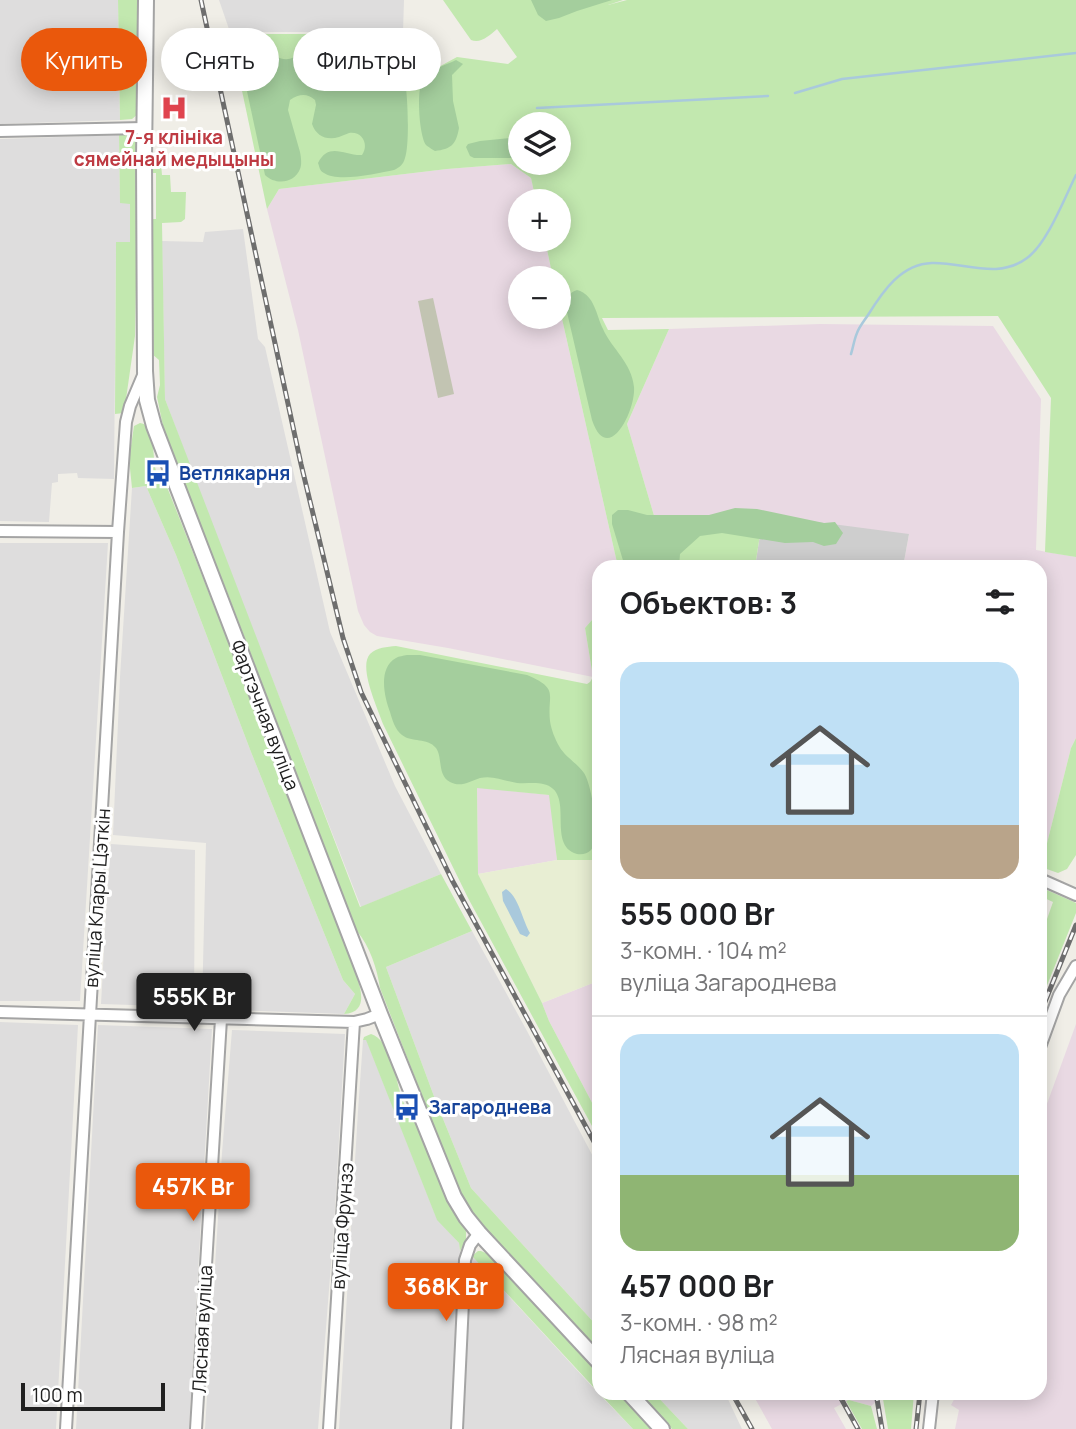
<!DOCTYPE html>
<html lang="ru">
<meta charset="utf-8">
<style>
body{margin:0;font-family:Manrope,sans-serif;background:#f2f2f2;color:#202124;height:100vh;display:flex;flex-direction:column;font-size:26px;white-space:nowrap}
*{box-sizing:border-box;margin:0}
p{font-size:23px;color:#757577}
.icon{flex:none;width:38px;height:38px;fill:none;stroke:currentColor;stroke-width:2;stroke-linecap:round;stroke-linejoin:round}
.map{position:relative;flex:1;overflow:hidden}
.details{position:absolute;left:592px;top:560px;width:455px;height:840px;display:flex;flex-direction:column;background:#fff;border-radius:21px;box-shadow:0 4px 18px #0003}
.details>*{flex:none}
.top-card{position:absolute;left:21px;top:28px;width:466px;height:63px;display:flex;gap:14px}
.controls{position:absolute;left:508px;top:112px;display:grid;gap:14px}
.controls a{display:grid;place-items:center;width:63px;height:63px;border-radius:50%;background:#fff;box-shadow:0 4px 18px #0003;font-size:35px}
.scale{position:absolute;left:21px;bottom:18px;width:144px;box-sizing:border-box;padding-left:7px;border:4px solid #202020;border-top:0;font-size:19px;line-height:24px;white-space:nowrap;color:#202020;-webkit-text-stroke:5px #fff;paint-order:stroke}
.price{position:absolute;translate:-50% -60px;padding:0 16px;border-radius:7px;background:#ea580c;color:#fff;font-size:23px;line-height:46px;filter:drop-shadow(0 2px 4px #0008)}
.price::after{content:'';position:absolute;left:50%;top:42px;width:21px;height:16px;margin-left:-10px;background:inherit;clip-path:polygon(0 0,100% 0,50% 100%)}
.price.selected{background:#222;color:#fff}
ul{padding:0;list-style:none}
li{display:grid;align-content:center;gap:14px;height:371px;padding:0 28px}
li+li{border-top:2px solid #e0e0e0}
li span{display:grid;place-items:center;height:217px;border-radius:21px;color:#555}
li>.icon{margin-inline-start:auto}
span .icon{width:126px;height:126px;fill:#fffc;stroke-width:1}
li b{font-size:30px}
h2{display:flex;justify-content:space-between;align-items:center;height:84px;padding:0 28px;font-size:30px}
.chip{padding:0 24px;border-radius:32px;background:#fff;box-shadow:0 4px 18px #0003;font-size:24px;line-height:63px}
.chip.selected{background:#ea580c;color:#fff}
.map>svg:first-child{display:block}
.residential{fill:#dedddd}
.industrial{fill:#e9d9e3}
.religious{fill:#cecece}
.construction{fill:#c2c4b2}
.farmland{fill:#e8eed3}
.grass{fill:#c2e8af;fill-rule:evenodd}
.forest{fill:#a4ce9d}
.water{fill:#a9c9dc}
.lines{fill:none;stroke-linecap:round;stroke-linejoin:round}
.stream{stroke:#a9c9dc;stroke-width:2.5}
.minor-casing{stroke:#a4a4a4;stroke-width:14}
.tertiary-casing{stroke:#a4a4a4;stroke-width:18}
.minor{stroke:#fff;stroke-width:10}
.tertiary{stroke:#fff;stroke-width:14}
.rail-casing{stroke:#6e6e6e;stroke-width:5}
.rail{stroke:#fff;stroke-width:2.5;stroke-dasharray:8;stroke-linecap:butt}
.labels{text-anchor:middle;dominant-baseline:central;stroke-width:6;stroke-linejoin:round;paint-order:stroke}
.health-label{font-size:19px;font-weight:bold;fill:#be3a42;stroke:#fff}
.transit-label{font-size:19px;font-weight:bold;fill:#164399;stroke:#fff;text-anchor:start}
.street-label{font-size:19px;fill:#202020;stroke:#fff}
</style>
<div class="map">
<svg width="1076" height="1429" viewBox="0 0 1076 1429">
<rect width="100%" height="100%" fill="#f0eee7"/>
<path class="residential" d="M0,0H118L120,120L0,124Z
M219,0H404L403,32H230Z
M119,135L120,202L130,203V242L116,243L114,479L78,478L77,473L58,474V482L52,483L49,522L0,521V139Z
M243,229L258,339L265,347L330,632L395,786L441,874L361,907L207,512L165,399L162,241L203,242L205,232Z
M146,486L176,555L251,752L343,980L355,994L344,1014L209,1009L208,1005H202L206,843L113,835L120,677L132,488Z
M0,543H108L80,1001H0Z
M111,844L195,850L194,1007L101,1004L107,895Z
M472,931L527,1031L598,1166V1335L596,1332L598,1327L471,1188L435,1099L386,967Z
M0,1022L78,1025L56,1429H0Z
M98,1025L212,1029L189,1429H76Z
M232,1030L345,1034L334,1226L318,1429H205L222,1153Z
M366,1039L437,1219L459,1243L460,1251L452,1429H339L358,1111L363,1040Z
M472,1256L598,1393L633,1429H462L470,1259Z
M654,1393H725L742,1429H688Z"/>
<path class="industrial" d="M511,164L531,178L536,201H520V240H545L553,278H520V317H558V301L618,567H598V613L585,628L593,677L448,648L377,636L370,632L364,625L358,611L298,330L267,209L279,189L447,169Z
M820,324L993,326L1041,399L1036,550L1076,557V738L1071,748L1041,867H1040V567H903L909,534L660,536L627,424L669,329Z
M477,787L550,795L557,860L478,874Z
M598,981V1114L549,1021L542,1003Z
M1076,1024V1429H955L959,1410L951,1405L956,1396L951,1393H1040V1123Z
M752,1393H882L883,1396L871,1406L849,1400L834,1408L846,1429H772Z"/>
<path class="religious" d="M763,515L909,534L903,567H755Z"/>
<path class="construction" d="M433,298L454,394L438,398L418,301Z"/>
<path class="farmland" d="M557,860H598V981L542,1003L478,874Z"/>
<path class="grass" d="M118,0H142L138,114L132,119L120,120Z
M443,0H623L608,5L627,0H1076V557L1045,552L1051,398L998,316L602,318L608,330L669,329L627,424L660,536L763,515L755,567H618L558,301V278H553L545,240H558V201H536L531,178L511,164L447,169L279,189L267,209L230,34H402L422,76L457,57L508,64L517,57L497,29C490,35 481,44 471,40ZM520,124H558V163H520Z
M119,135C130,135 137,135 139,148L135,336L124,413L115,414L116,242H130V204L120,203Z
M161,164L162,175H170L171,192H186L185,219L181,222L162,223L165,399L360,907L441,874L472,931L386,967L435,1099L471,1188L598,1327L596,1332L598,1335V1350L483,1227L466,1202L458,1188L380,988C377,968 370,947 357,931L227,592L166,440L157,397L160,385L159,360L152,354L149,322V219H156V173H149L152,166Z
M140,423L144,424C161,443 146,473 167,487C232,650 295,814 357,977C362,993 367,1012 344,1014L355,994L343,980L251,752L176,555L146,486L132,488L129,459L134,426Z
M598,613V860H557L549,795L477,788L478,874L542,1003L549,1021L598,1114V1137L468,898L383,724C378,709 358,667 370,654C377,647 387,647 396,646L587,684L590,682L593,677L585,628Z
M1076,738V855L1067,869L1058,873L1041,867L1071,748Z
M1040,887L1074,902L1076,903V913L1040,1003V939L1053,902L1040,896Z
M371,1034C391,1041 395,1074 400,1092C403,1104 410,1116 417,1126L451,1205L466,1229V1240L460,1251L459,1243L437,1220L366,1040H363L364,1037Z
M478,1251H481L488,1254L598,1373V1392L472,1256Z
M599,1393H618L651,1429H633Z
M638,1393H654L688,1429H672Z
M882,1393H914L911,1429H888Z
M849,1400L871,1406L877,1429H862L846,1401Z"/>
<path class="forest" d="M531,0H612L577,11L559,18L546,21L538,15Z
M314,39C324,39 331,46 341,45C345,45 347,43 351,42C364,38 377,40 388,48C395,54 400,62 403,71C408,85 410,144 405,158C403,165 400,167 394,170C378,173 338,183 324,173C319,170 320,168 318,163C329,141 345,156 362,155C369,145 363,131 349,133C346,134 342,136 339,137C327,141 316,136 312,124L316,105L315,100C307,93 299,94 290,100L288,110L300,152C301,157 302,164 300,169C294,184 275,185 265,175L245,82L243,63L245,51C261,30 270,62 288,59C300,58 304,44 314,39Z
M456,60L463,64L452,75L453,101L459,128C456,145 451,149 435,151C433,150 427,146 426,145C419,135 416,89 423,79C429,70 446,65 456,60Z
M520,137V158H474L470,156L466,147L468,144L480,141Z
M577,290C595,295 596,315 603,329C612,349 632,363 634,387C636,410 608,467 592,420L566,308C566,299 568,293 577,290Z
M735,508L757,509L824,523L835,522L843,533L836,544L824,546L813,542L785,543L722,533L700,536L680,554L679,567H625L612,524V515L618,510H628L647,515H709Z
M407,655H420L527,675C560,689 547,694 550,721C551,729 555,739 559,746C565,757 577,763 584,773C592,785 601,840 591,850C587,854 582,855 577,854C545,845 577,791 543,784C535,782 526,784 517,783C504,781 493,775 480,778C470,781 461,788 450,782C437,775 443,758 436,748C427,737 412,743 402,735C395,730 392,719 390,712C384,696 378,668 396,658C399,656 403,656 407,655Z"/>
<path class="water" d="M506,889C519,897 522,919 530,933L527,937L520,934L503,901L502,892Z"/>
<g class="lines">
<path class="stream" d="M795,93L842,79L1076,53
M537,108L768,96
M851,354C853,348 854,340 857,333C859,327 864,321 868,315C883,291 901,264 932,263C964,262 998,280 1027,258C1047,244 1065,197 1076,175"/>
<defs>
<path id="minor" d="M0,131L144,128
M0,531L118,532
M1040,879L1076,895
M0,1012L354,1022L367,1019L380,1014
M1040,1047L1059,995L1076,966
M66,1429L118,532L126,422L130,406L144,373
M196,1429L221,1019
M329,1429L354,1022
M457,1429L465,1260L470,1245L479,1233
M929,1429L933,1393"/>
<path id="tertiary" d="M146,0L144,158L145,371L147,400L154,426L380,1014L454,1197L466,1217L479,1233L598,1361
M629,1393L662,1429"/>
</defs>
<use href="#minor" class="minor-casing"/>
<use href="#tertiary" class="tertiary-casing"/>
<use href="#minor" class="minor"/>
<use href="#tertiary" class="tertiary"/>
<defs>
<path id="rail" d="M201,0L301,464L343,638L361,692L452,880L598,1149
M1040,1014L1076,925
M732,1393L752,1429
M838,1393L858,1429
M876,1393L882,1429
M916,1429L920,1393"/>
</defs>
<use href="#rail" class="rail-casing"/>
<use href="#rail" class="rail"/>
</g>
<defs>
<symbol id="hospital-bare" viewBox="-9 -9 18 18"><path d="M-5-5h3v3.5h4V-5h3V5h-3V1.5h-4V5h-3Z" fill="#e0444e" stroke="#fff" stroke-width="2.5" paint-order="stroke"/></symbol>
<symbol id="bus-bare" viewBox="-9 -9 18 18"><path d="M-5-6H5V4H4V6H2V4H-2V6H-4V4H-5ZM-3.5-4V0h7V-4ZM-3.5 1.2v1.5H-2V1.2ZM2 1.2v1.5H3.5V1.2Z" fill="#1a4fb4" stroke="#fff" stroke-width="2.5" paint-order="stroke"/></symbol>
</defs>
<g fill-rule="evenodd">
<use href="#hospital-bare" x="155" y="89" width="38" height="38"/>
<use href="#bus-bare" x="139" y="454" width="38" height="38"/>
<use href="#bus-bare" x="388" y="1088" width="38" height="38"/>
</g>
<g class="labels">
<g class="health-label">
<text x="174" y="137">7-я клініка<tspan x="174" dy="22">сямейнай медыцыны</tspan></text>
</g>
<g class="transit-label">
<text x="179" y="473">Ветлякарня</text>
<text x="428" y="1107">Загароднева</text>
</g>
<g class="street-label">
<text transform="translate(265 715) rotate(69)">Фартэчная вуліца</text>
<text transform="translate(97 898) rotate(-86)">вуліца Клары Цэткін</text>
<text transform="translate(342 1226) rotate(-86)">вуліца Фрунзэ</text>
<text transform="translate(202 1329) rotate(-87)">Лясная вуліца</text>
</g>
</g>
</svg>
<div class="controls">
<a><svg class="icon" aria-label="layers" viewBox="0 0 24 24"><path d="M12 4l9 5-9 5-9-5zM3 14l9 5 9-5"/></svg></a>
<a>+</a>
<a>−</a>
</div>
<div class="scale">100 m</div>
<b class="price selected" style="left:194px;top:1033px">555K Br</b>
<b class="price" style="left:193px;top:1223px">457K Br</b>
<b class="price" style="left:446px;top:1323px">368K Br</b>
<div class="top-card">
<a class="chip selected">Купить</a>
<a class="chip">Снять</a>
<a class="chip">Фильтры</a>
</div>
<section class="details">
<h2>Объектов: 3<svg class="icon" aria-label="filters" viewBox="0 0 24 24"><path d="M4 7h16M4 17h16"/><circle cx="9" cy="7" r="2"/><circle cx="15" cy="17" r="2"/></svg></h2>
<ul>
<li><span style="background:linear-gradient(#bfe0f5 75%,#b9a48a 0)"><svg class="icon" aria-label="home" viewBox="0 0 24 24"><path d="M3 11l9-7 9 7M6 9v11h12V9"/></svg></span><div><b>555 000 Br</b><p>3-комн. · 104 m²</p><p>вуліца Загароднева</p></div></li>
<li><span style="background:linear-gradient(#bfe0f5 65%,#8fb573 0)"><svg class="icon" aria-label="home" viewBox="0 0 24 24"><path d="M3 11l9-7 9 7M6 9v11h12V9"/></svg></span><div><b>457 000 Br</b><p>3-комн. · 98 m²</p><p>Лясная вуліца</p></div></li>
</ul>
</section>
</div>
